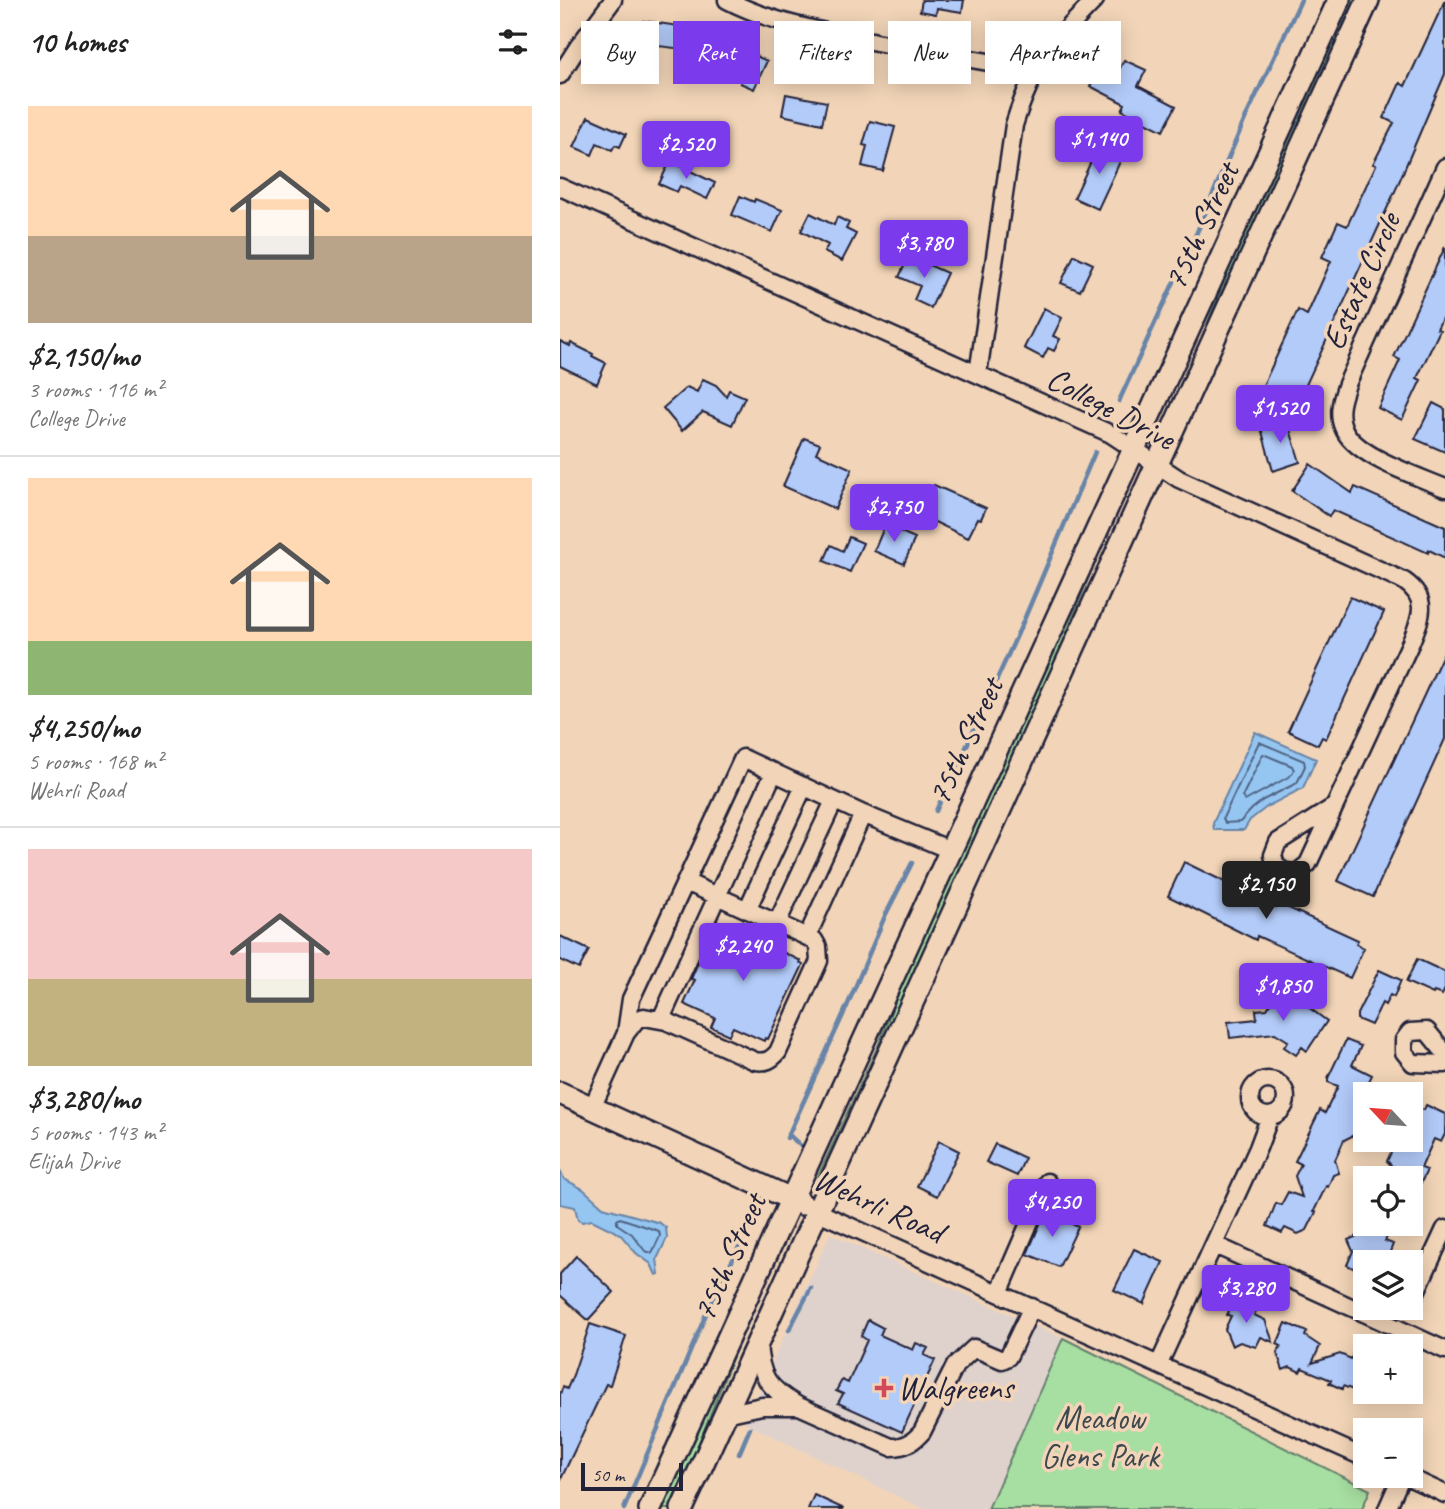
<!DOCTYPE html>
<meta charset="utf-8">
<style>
body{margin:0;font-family:Caveat,sans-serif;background:#f2f2f2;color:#222;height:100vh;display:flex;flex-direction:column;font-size:26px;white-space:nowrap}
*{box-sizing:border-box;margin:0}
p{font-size:23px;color:#767676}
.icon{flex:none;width:38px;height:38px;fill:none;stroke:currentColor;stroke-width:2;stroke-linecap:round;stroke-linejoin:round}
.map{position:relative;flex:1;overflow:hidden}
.details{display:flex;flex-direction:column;background:#fff;width:560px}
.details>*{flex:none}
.hud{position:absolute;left:21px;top:21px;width:665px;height:63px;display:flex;gap:14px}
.needle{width:46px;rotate:296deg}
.fabs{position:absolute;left:793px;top:1082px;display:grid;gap:14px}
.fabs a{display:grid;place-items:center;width:70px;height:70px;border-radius:0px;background:#fff;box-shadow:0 4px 18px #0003;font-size:35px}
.scale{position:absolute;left:21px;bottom:18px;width:102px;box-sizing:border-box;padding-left:7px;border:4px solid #22223b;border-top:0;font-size:19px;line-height:24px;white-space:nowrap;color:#22223b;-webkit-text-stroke:5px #f2d5b8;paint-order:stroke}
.price{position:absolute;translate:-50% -60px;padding:0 16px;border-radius:7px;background:#7c3aed;color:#fff;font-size:23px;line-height:46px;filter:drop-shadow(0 2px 4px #0008)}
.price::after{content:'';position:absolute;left:50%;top:42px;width:21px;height:16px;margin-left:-10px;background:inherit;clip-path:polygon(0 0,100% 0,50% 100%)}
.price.active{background:#222;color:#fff}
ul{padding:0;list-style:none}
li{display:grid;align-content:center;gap:14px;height:371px;padding:0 28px}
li+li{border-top:2px solid #e0e0e0}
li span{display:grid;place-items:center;height:217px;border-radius:0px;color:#555}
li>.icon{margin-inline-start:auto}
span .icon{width:126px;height:126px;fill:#fffc;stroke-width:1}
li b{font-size:30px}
h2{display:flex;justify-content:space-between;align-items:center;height:84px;padding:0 28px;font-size:30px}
.tag{padding:0 24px;border-radius:0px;background:#fff;box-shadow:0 4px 18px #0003;font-size:24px;line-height:63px}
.tag.active{background:#7c3aed;color:#fff}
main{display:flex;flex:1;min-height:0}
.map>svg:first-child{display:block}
.built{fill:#dfd2cc}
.green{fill:#a7dea1;stroke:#64806e;stroke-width:2}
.water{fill:#95c6f1;stroke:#6784a8;stroke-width:2}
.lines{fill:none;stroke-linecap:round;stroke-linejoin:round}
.shore{stroke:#506484;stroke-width:2}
.stream{stroke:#6784a8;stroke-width:4.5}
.building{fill:#b3cbf9;stroke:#22223b;stroke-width:2}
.minor-casing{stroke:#22223b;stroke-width:21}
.major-casing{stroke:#22223b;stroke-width:26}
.minor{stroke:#f2d5b8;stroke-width:16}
.major{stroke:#f2d5b8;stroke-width:21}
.poi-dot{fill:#d1495b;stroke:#f2d5b8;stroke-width:2.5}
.labels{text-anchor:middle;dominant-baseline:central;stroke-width:7;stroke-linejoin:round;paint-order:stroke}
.street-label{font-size:33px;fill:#22223b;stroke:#f2d5b8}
.poi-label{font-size:33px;fill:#22223b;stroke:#f2d5b8;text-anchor:start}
.park-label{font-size:33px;fill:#3d484f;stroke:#f2d5b8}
</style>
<main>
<section class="details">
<h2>10 homes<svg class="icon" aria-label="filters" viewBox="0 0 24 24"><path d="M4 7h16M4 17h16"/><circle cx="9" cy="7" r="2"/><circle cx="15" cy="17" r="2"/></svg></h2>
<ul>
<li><span style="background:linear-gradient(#ffd9b3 60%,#b9a48a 0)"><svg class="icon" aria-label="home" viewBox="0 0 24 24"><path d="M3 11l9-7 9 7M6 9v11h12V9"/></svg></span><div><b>$2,150/mo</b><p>3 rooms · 116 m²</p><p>College Drive</p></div></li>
<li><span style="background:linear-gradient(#ffd9b3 75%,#8fb573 0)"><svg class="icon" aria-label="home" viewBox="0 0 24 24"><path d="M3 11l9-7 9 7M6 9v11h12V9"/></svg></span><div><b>$4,250/mo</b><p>5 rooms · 168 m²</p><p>Wehrli Road</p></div></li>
<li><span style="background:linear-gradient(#f6c9c9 60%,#c2b280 0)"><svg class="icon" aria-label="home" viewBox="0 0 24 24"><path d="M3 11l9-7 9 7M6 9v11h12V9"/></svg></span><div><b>$3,280/mo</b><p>5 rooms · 143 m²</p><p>Elijah Drive</p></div></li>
</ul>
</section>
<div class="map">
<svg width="885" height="1509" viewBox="0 0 885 1509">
<rect width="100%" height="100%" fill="#f2d5b8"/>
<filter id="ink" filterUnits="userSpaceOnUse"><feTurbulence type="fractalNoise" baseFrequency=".0143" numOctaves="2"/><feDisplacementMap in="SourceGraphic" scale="14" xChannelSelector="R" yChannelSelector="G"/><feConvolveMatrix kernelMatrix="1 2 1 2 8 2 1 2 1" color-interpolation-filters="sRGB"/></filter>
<g filter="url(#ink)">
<path class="built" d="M270,1234L503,1338L428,1509H364L185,1423Z"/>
<path class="green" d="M789,0H798L645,336L643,335L691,213Z
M562,494L564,496L535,561L487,684L261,1178L258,1176L318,1046L362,931Z
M225,1231L228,1233L226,1237L174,1354L113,1509H99Z
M503,1338L810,1490L802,1509H428Z"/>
<path class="water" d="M695,732L756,759L743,788L708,806L690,820L684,830H654L653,823Z
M0,1171L4,1179L23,1189L43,1207L100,1223L106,1228L107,1238L97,1259L99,1274L96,1275L91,1264L76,1253L60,1234L32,1220L22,1222L18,1220L15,1207L0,1204Z"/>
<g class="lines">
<path class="shore" d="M699,742L744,761L745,766L737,783L703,800L692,809L680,822L665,823L663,818Z
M703,754L732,766L734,770L730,776L685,801L682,797Z
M60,1218L99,1231L100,1236L92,1253L85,1251L72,1234L57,1224V1220Z"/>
<path class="stream" d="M559,401L637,232L685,119L741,0
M393,776L463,622L535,452
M376,811L380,802
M228,1134L244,1149
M227,1138L288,1004L325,916L352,863
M229,1330L251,1288
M179,1454L190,1428
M64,1509L149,1307L186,1233"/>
</g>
<path class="building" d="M362,0H404L402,12L377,8L376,14L360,11Z
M885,0V74L836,189L734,411L699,394L738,310L747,315L771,261L762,257L778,222L787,226L816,165L813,164L834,123L824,118L840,83L845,86Z
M84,21L126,27L123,49L81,44Z
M168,43L207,61L194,89L180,83L184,74L159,62Z
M564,60L586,70L578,86L616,106L603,131L562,110L565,104L530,86L539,68L556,76Z
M226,94L267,102L262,124L222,115Z
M28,117L66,134L60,147L55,145L52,150L37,143L32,155L14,147Z
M310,121L335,127L323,171L302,166L307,146L303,145Z
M540,142L564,153L538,209L514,198Z
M110,161L155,183L147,199L120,186L117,192L99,184Z
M180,196L194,202L195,199L222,210L212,232L172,215Z
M250,213L274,225L277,217L289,223L286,229L296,234L282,261L264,252L268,245L241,231Z
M885,247V312L877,329L880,330L857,378L861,380L842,420L818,408L840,360L834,357Z
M514,255L533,264L520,291L501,283Z
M349,256L387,273L371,308L354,300L360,286L339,277Z
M484,308L502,318L493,336L500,339L494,351L488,348L483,358L464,348Z
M0,341L10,346L11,343L33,354L32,356L46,363L37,384L0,366Z
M143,379L156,385L166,396L169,390L185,397L172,425L143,412L122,431L103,408L127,387L137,392Z
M873,403L885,409V452L855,439Z
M727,420L740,462L713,471L701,428Z
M244,438L260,444L256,453L292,469L275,509L223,486Z
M750,464L792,493L795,487L885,527V558L869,550L868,553L773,510L769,516L732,491Z
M374,485L426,508L421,519L418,518L408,538L360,515Z
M325,525L355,538L344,564L314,551Z
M289,537L303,543L290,572L264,561L271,545L283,551Z
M790,597L824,612L766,739L762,737L758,745L728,731Z
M885,650V739L813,897L778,881Z
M624,862L716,907L718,903L798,940L796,944L804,948L790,978L697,936L696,940L608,896Z
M161,924L192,938L196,930L214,938L210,946L241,961L240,963L243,965L208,1039L205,1038L204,1041L173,1027L169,1035L151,1027L155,1018L124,1004L135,980L131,979L136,967L146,945L150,947Z
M0,936L29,950L19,969L0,960Z
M857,959L885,972V989L882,995L874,992L873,994L846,982Z
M819,970L841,980L834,997L830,995L825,1005L822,1003L811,1025L797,1019V1014Z
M721,987L767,1021L747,1051L742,1047L736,1055L724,1047L728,1041L715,1033L670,1038L668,1022L697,1019L696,1010L707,1009Z
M786,1040L801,1046L792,1065L812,1075L796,1108L801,1110L794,1128L796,1134L784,1140L775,1160L779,1173L773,1175L768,1187L766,1186L754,1211L756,1212L747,1230L738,1234L725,1228L722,1233L707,1226L716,1203L721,1205L728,1192L742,1197L735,1176L741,1164L735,1161L760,1110L765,1113L778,1086L768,1082V1078Z
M866,1105L885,1114V1134L881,1142L874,1139L861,1168L867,1170L858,1189L850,1186V1178H841L828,1172L831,1165L827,1161L833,1148L813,1139H850V1106L864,1110Z
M379,1141L399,1151L377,1196L357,1186Z
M435,1144L465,1158L457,1176L426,1162Z
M486,1210L518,1227L499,1267L467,1254Z
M806,1223H833L825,1241L833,1244L826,1262H805V1274L787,1265L793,1251L788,1240L800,1235Z
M574,1249L603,1262L584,1304L554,1290Z
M16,1256L54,1292L28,1320L0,1295V1274Z
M674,1299L697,1309L694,1315L705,1320L713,1342L701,1337L696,1347L680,1342L672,1346L665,1329L671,1316L667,1315Z
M308,1320L323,1328L320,1335L353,1350L356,1343L368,1348L364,1355L375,1360L342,1432L278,1403L283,1394L276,1391L282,1380L288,1383L307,1340L301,1336Z
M726,1323L747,1332L745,1336L760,1346L752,1363L780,1354L791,1359L793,1354L805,1359V1390L798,1387L796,1391L783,1386L782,1389L769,1383L771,1380L742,1368L740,1372L730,1367L723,1370L717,1353L721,1346L717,1344Z
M30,1324L66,1336L50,1385L46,1384L0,1481V1394L3,1387L7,1389L13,1375Z
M254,1495L284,1509H248Z"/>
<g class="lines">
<defs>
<path id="minor" d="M167,0C213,24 266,32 316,42C369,52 422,61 475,70
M0,75L18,47L53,0
M885,167L787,384C782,398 777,413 783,427C793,456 858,476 885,488
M0,187L551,434L619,479L844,581C870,599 861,617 851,642L748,864L737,873L725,872L716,866L713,855L718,842L775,806
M418,374L454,125C473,64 491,45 535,0
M187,910L244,786
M217,923L274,801
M247,937L303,814
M101,1019L214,772
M66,1033L71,999L183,758L303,814L390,850
M885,1053L867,1031L850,1032L844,1040V1052L853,1063L885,1064
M690 1098a18 18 0 1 1 36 0a18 18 0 1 1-36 0Z
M32,1108L66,1033L76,1020L84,1017L106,1021L195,1061C206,1063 211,1060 218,1052L259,961L258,947L254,940L126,882
M256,1211L805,1458
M655,1245L885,1350
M439,1293L487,1182
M850,1305L885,1229
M198,1343C200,1377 208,1388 237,1405
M599,1364L698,1148L710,1116
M165,1414L202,1406H239L331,1447C346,1447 353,1442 362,1432L395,1366L414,1348L442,1360L448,1357L472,1307
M844,1475L885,1494
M827,1509L842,1475"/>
<path id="major" d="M0,1093L242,1204
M90,1509L779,0
M122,1509L808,0"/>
</defs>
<use href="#minor" class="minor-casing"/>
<use href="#major" class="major-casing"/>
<use href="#minor" class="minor"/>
<use href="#major" class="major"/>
</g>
</g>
<path class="poi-dot" d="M320.5 1377.5h7v7h7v7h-7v7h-7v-7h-7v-7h7z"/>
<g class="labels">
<g class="street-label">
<text transform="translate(641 226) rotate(-65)">75th Street</text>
<text transform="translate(801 281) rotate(-66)">Estate Circle</text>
<text transform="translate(551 408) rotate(28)">College Drive</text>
<text transform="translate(405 741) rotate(-65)">75th Street</text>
<text transform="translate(319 1205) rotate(24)">Wehrli Road</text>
<text transform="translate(169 1257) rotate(-66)">75th Street</text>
</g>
<g class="poi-label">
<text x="338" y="1388">Walgreens</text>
</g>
<g class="park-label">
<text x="540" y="1418">Meadow<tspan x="540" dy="38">Glens Park</tspan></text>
</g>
</g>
</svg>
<div class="fabs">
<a><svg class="needle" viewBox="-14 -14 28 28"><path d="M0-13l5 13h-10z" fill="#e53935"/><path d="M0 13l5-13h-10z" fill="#767676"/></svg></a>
<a><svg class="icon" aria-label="locate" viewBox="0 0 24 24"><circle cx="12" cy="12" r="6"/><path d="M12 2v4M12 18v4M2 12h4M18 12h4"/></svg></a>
<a><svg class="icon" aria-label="layers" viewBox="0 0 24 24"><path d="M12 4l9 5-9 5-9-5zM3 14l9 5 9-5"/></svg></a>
<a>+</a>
<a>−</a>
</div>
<div class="scale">50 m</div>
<b class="price" style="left:539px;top:176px">$1,140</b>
<b class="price" style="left:126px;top:181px">$2,520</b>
<b class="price" style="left:364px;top:280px">$3,780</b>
<b class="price" style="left:720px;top:445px">$1,520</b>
<b class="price" style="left:334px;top:544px">$2,750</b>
<b class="price active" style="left:706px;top:921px">$2,150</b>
<b class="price" style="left:183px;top:983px">$2,240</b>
<b class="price" style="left:723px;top:1023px">$1,850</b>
<b class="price" style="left:492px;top:1239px">$4,250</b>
<b class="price" style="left:686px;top:1325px">$3,280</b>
<div class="hud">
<a class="tag">Buy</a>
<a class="tag active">Rent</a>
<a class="tag">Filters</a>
<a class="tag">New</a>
<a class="tag">Apartment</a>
</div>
</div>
</main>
